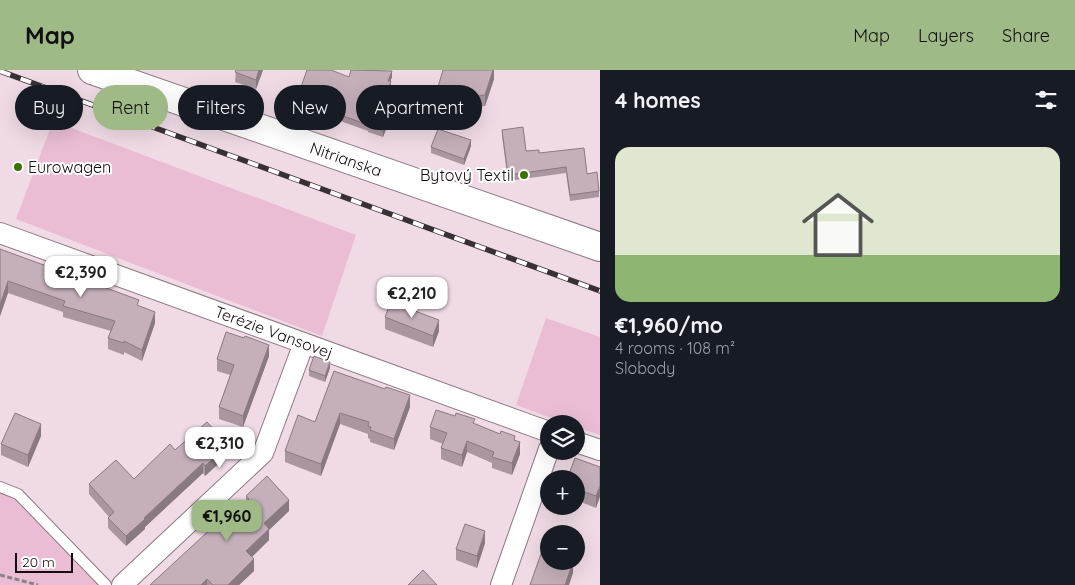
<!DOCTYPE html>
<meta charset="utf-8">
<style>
body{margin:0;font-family:Quicksand,sans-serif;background:#242831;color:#f1f3f6;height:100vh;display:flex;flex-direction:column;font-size:19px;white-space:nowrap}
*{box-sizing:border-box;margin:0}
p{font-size:16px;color:#9ea1a6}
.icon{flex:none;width:28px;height:28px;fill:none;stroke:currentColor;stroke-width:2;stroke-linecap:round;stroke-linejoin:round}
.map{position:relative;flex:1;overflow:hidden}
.drawer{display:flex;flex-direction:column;background:#171b24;width:475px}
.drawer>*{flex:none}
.top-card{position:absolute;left:15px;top:15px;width:475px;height:45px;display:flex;gap:10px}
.tools{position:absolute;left:540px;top:345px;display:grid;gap:10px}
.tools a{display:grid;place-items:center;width:45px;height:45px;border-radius:50%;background:#171b24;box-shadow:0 5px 20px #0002;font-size:25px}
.scale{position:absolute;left:15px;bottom:12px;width:58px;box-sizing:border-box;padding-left:5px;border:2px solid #130c10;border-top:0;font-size:14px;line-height:18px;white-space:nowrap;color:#130c10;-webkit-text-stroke:4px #fff;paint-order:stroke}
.price{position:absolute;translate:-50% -42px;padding:0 11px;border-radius:10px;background:#fff;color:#222;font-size:16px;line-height:32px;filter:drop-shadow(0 1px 2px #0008)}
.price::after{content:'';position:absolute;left:50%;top:30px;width:15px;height:11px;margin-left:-8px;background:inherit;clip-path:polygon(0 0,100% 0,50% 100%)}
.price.selected{background:#9fb987;color:#111}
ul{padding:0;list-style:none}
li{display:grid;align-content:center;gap:10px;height:265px;padding:0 15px}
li+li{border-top:1px solid #363941}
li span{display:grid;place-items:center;height:155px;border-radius:15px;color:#555}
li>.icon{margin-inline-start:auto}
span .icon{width:90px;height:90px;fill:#fffc;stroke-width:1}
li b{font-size:21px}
h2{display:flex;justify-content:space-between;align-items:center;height:60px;padding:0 15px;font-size:21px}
.chip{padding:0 18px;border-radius:22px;background:#171b24;box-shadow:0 5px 20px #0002;font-size:18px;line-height:45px}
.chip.selected{background:#9fb987;color:#111}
header{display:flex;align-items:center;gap:30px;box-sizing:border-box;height:70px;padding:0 25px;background:#9fb987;color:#111}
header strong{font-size:24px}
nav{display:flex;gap:28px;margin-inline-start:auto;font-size:18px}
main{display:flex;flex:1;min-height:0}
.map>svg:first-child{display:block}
.green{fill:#eabdd5}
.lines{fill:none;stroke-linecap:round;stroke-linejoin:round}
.lane-casing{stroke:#8b7882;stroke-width:12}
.street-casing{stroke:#8b7882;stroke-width:22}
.primary-casing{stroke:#8b7882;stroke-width:30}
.path{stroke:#908189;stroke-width:3;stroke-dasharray:5 2.5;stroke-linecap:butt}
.lane{stroke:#fff;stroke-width:10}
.street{stroke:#fff;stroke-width:20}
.primary{stroke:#fff;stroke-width:28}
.rail-casing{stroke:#393035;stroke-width:5.5}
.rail{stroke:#fff;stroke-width:4;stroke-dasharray:11;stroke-linecap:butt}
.wall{fill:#a996a0}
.shaded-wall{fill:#897a82}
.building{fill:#c4afba;stroke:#897a82}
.poi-dot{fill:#3b7300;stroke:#fff;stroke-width:2}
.labels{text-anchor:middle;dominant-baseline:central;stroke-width:4;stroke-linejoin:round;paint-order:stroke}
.street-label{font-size:16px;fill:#130c10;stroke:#fff}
.poi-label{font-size:16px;fill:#130c10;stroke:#fff;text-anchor:start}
</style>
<header>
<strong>Map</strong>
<nav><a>Map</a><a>Layers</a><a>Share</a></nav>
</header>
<main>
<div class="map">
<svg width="600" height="515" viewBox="0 0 600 515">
<rect width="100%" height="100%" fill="#efdae5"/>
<path class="green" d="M53,51L356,165L322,266L16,149Z
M546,248L600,267V365L576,357V354H568L516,335Z
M0,417L18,424L106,515H0Z"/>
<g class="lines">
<defs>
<path id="lane" d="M0,417L18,424L106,515"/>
<path id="street" d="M0,163L549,362
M576,372L600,380
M122,515L263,383L304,273
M501,515L549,379"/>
<path id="primary" d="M92,0L600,177"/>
</defs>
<use href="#lane" class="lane-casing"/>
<use href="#street" class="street-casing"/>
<use href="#primary" class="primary-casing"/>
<path class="path" d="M0,505L38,515"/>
<use href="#lane" class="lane"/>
<use href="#street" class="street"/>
<use href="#primary" class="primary"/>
<defs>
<path id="rail" d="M0,1L600,221"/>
</defs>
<use href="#rail" class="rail-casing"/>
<use href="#rail" class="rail"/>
</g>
<path class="wall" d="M236,0H263L256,19L235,12Z
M494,0V9L485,36L472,38L471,34L438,29V17Z
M349,7H392L390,11L391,17L383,39L391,47L383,67L368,62V61L310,40V38L297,34V28Z
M502,60L526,81L539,83L587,104L599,121V127L570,131L566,103L508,111L502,66Z
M471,76L464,95L431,83V77Z
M0,179L52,208L139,236L155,253L142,291L124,282V285L108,279V268L111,261L63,247V242L8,223L0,246Z
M385,247L439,261L433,277L385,259Z
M269,286L243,357L219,349V337L230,305L217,301V289Z
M330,298L325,312L309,306V300Z
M334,301L410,337L394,380L370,372V369L368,368V364L340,354L321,406L285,392V381L315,352Z
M475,354L515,370L520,384L512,405L492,398V393L467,382L462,397L441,389V378L443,374L430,369V357Z
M41,366L28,397L1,385V374Z
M175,380L228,385L205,406L203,403L145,457V459L126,476L108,458V448L109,447L89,424V414L134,409Z
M600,397L596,438L576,430V409Z
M246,426L289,441L269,460V470L251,487L254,501L239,515H150L218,458L246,432Z
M485,473L477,498L456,490V479Z"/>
<path class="shaded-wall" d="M259,0H263L256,19V10Z
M493,0H494V9L485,36V25Z
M392,1V7L388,17V11Z
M391,11V17L382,44V38Z
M391,41V47L383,67V61Z
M471,70V76L464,95V89Z
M52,198V209L49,207Z
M8,211V223L0,246V235Z
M155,242V253L142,291V280Z
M439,250V261L433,277V266Z
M269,275V286L243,357V346Z
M330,292V298L325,312V306Z
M410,325V337L394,380V369Z
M340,343V354L321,406V394Z
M41,354V366L28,397V385Z
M467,371V382L462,397V385Z
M520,372V384L512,405V393Z
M228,375V385L205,406V396Z
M203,393V403L145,457V459L126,476V466L144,448Z
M600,416V427L596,438V426Z
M289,430V441L269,460V470L246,493V481L264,453Z
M485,461V473L477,498V486Z
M254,489V501L239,515H228Z
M573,492V503L569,515H565Z
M207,509V515H201Z"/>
<path class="building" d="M236,0H259L256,10L235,2Z
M307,0H331L349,7L351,0L392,1L388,11H391L382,38L391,41L383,61L368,56V55L310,34L311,32L297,28Z
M443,0H493L485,25L472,27L471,22L438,17Z
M523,57L526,81L539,80V83L584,78L587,104L597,102L599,121L570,125L566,97L508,105L502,60Z
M438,59L471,70L464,89L431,77Z
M0,179L52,198L49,207L77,216L79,208L139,230L137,235L155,242L142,280L124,271V273L108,268L115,251L63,236L65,231L8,211L0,235Z
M391,232L439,250L433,266L385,247Z
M226,262L244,268L245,266L269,275L243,346L219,337L234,295L217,289Z
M314,286L330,292L325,306L309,300Z
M334,301L385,319L386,317L410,325L394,369L370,360L371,357L368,356L369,352L340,343L321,394L285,381L298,345L315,352Z
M436,340L455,346L456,343L475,349L473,353L500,364L501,361L515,366L514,370L520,372L512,393L492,387L494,382L467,371L462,385L441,378L447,363L430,357Z
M15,343L41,354L28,385L1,374Z
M207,352L228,375L205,396L203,393L144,448L145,449L126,466L108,448L114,442L89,414L116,390L134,409L170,374L175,380Z
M575,388L600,397V416L596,426L576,419V409H567Z
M267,406L289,430L264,453L269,459L246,481L254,489L228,515H213L207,509L201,515H150L215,455L218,458L249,429L246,426Z
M465,454L485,461L477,486L456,479Z
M542,481L549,484V491H570L573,492L565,515H530Z
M423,500L437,515H408Z"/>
<g class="poi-dot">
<circle cx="18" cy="97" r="5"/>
<circle cx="524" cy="105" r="5"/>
</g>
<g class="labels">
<g class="street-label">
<text transform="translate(346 89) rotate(19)">Nitrianska</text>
<text transform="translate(274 262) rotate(20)">Terézie Vansovej</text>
</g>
<g class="poi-label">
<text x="28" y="97">Eurowagen</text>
<text x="514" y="105" text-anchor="end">Bytový Textil</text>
</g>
</g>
</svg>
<div class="tools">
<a><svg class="icon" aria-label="layers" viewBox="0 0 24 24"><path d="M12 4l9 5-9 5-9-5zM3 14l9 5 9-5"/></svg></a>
<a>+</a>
<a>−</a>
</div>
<div class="scale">20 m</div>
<b class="price" style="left:81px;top:228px">€2,390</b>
<b class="price" style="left:412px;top:249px">€2,210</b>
<b class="price" style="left:220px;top:399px">€2,310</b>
<b class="price selected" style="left:227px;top:472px">€1,960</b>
<div class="top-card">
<a class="chip">Buy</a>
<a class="chip selected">Rent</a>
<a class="chip">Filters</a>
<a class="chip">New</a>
<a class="chip">Apartment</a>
</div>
</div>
<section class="drawer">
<h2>4 homes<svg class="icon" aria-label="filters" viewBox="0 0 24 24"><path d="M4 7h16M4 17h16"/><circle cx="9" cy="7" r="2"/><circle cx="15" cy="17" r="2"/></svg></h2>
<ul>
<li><span style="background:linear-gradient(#dfe7d0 70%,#8fb573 0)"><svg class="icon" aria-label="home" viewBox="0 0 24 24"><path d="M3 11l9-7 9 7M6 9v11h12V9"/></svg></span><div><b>€1,960/mo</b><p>4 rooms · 108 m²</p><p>Slobody</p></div></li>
</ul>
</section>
</main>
